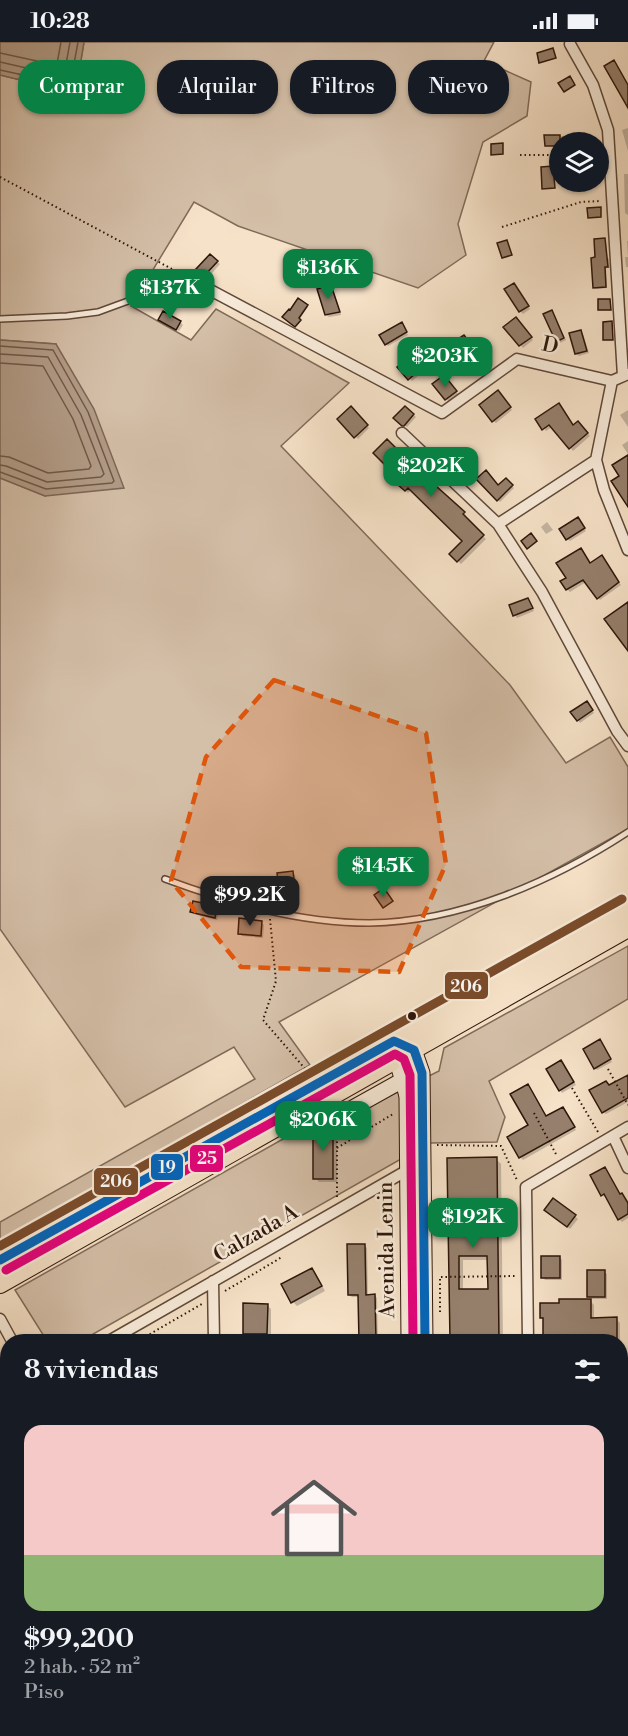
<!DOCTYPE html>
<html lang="es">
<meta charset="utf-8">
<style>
body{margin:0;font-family:"Libre Bodoni",serif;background:#242831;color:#f1f3f6;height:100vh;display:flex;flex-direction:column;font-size:22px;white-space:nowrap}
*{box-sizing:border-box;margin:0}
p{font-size:20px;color:#9ea1a6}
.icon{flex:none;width:33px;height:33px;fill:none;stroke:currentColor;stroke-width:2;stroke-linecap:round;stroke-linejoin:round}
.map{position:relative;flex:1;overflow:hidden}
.details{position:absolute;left:0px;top:1292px;width:628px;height:404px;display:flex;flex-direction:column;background:#171b24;border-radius:24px 24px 0 0;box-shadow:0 2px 4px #0004}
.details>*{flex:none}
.banner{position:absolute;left:18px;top:18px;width:592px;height:54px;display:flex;gap:12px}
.buttons{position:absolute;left:549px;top:90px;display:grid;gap:12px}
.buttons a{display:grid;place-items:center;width:60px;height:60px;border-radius:50%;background:#171b24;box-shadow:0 2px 4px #0004;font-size:30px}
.price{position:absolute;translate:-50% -51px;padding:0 14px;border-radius:12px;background:#0b8043;color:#fff;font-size:20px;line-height:39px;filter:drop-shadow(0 2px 3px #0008)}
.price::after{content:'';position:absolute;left:50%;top:36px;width:18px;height:14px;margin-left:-9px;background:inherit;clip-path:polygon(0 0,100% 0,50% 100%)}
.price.on{background:#222;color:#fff}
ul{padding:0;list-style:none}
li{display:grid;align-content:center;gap:12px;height:318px;padding:0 24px}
li span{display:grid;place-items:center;height:186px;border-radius:18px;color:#555}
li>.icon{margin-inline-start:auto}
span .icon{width:108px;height:108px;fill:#fffc;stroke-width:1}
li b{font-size:26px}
h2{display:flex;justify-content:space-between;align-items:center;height:72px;padding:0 24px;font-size:26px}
.tag{padding:0 21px;border-radius:24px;background:#171b24;box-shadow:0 2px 4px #0004;font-size:21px;line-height:54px}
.tag.on{background:#0b8043;color:#fff}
.status{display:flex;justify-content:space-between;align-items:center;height:42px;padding:0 30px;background:#171b24;direction:ltr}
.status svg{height:16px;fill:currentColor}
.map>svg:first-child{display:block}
.green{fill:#d4bfa8;stroke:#806a59;stroke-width:1.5}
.water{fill:#b29c87;stroke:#7d6655;stroke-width:1.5}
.shadow{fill:#0003;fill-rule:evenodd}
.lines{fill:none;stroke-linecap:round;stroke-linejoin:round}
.shore{stroke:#705848;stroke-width:1.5}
.building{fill:#96806d;stroke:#2d150a;stroke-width:1.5;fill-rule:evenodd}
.lane-casing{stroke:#5f483a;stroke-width:8}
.street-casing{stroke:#5f483a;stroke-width:13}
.secondary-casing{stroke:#2d150a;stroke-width:17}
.highway-casing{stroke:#2d150a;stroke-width:20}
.path{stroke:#2d150a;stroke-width:2;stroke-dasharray:1.5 3;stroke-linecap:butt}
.lane{stroke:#f9ecdb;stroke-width:5}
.street{stroke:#f9ecdb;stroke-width:10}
.secondary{stroke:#f9ecdb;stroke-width:15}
.highway{stroke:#f6e2c8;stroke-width:18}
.bus-1-casing{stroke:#f9ecdb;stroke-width:14}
.bus-2-casing{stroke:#f9ecdb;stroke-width:14}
.bus-3-casing{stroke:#f9ecdb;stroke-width:14}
.bus-1{stroke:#0065bd;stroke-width:9}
.bus-2{stroke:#e5007d;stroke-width:9}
.bus-3{stroke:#7a4b2a;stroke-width:9}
.marked{fill:#df560c;fill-opacity:0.2;stroke:#df560c;stroke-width:4.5;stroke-dasharray:12 8;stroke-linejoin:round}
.bus-dot{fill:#2d150a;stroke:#f9ecdb;stroke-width:2}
.labels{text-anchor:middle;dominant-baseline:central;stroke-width:5;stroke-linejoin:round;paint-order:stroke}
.street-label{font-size:21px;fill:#2d150a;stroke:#f9ecdb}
.line-badge{stroke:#f9ecdb;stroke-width:2}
.badge-label{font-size:16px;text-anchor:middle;font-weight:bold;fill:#fff}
</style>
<div class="status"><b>10:28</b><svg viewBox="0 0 49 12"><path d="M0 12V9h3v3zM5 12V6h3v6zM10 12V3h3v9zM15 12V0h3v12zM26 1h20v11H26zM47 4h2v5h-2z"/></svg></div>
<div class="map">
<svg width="628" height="1694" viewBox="0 0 628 1694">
<rect width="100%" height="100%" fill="#f6e2c8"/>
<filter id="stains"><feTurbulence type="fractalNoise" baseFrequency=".00333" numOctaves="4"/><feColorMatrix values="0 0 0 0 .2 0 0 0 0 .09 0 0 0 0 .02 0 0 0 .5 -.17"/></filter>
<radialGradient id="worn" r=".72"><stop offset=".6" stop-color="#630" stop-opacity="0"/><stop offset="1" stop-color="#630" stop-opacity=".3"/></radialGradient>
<path class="green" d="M84,0H494L484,19L531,40L527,74L483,100L458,182L466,213L418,246L238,184L194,160L131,264L191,298L216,267L349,341L281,404L510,643L566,721L610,695L628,725V787L279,980L310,1023L0,1200V1180L255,1037L234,1005L125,1065L0,887V436L45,454L56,302L0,298V33L29,40L77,42Z
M628,904V957L489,1039L505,1075L497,1100L429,1101L81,1299H47L15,1248L299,1088L342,1078L439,1029L444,1006Z
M463,1688H561L565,1694H462Z"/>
<path class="water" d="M0,0H84L77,42L48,60H32L29,40L0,33Z
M0,298L56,302L94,367L124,446L45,454L0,436Z"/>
<path class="shadow" d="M628,86V109L622,88Z
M591,93L592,100H560V106L557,104H546V95Z
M624,132H628V173L625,171Z
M604,198L606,200L607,215L609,217L610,226H606L607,246L596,247L594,245L597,217Z
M627,199H628V225H626L625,215H628Z
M210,214L220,222L208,236L198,227Z
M330,244L333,247L341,273L329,275L326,273Z
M516,246L530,267L523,272L520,269Z
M299,258L308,265L299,278L300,280L297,284L284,275L290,271Z
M552,270L566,298L560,301L557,299Z
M518,279L533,298L523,306L506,285Z
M163,280H180L183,283L179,289Z
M404,285L408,293L388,304L386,302Z
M581,289L583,292L589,311L579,314L576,312Z
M466,297L484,323L473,331L452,302Z
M421,308L433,321L412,339L399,325Z
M446,337L458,352L449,360L434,342Z
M500,353L512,368L496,381L493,379Z
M351,366L369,386L358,397L339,377Z
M405,366L416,375L407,385L397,378Z
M628,368V385L620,373Z
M537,377L574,384L578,381L590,394L573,409L552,385L546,389Z
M628,399V412L622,403Z
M478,437L499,445L506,438L514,446L500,460Z
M403,439L435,447L464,471L466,473L464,476L486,497L461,522L451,512L464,499L411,448L408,451L402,445Z
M580,479L586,489L570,499L567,497Z
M547,480L553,488L546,492L541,485Z
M583,510L591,522L604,518L621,543L600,558L586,540L570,550L567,547L568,537Z
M528,557L534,569L517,576L515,573Z
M589,663L594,671L580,681L578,678Z
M292,830L295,833L298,858L284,859L282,857Z
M216,865L219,868L217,878L194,872L192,870Z
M261,880L264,883L263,896L242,894L240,891Z
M602,1002L612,1020L597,1028L595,1026Z
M561,1020L576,1043L562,1051L560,1048Z
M628,1034V1060L606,1072L603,1070L610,1045Z
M565,1069L576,1088L523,1118L520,1115L547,1075Z
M332,1085L337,1089V1140H319L315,1136Z
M496,1117L501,1122L503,1299H451L449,1118ZM463,1218H489V1248L463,1249Z
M592,1134L621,1154L628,1162V1176L622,1180L619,1177L606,1154L605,1155L602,1153Z
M549,1171L575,1174L578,1177L570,1187Z
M365,1204L367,1206L368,1254H375L377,1256L378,1299H360V1255H352L349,1253Z
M560,1215L562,1218V1238H545L543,1235Z
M312,1228L316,1232L325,1249L297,1264L293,1260Z
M604,1230L607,1232V1257H591L588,1254Z
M590,1259L594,1263V1277H616L620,1281V1299H545V1278L542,1275Z
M267,1263L271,1267V1295L282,1294L286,1299H261V1296H249L245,1291Z
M178,1294H192L197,1299H178Z
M0,1450L1,1474H8V1497H2V1508H0Z
M622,1503L625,1508L628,1506V1521L621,1525Z
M628,1552V1576L625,1577L621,1571V1556Z
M0,1571H8V1688H24V1694H0Z
M69,1688H90V1694H69Z
M188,1688H203V1694H188Z
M267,1688H288V1693L256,1694V1691H270Z
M378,1688H395V1693L381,1694L379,1691Z
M594,1688H614L618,1694H598Z"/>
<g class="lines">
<path class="shore" d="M0,11L37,19L52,31L56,27L61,0
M0,20L35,28L41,35L44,43L47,44L64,33L70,0
M0,28L32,35L35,39L37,53L46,54L71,38L78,0
M0,304L53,308L88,370L114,439L112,441L46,447L0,430
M0,312L48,315L81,373L104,432L101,435L47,440L6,424L0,423
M0,321L43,324L73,377L91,424L89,427L48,431L9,415L0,414"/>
</g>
<path class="building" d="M553,6L556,16L539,21L537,11Z
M614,18L628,43V66L604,24Z
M570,34L575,43L564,50L558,41Z
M544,93H560V104H545Z
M503,101V112L491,113V102Z
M553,124L555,146L542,147L541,125Z
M601,165V175L588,176L587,166Z
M605,196L608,225H605L606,245L593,246L591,216L595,215L594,197Z
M507,198L512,213L502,216L497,201Z
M210,212L218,219L204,234L196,227Z
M514,241L529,264L519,270L504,247Z
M331,243L340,270L325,273L317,247Z
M298,256L308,263L299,276L301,278L295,285L282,275L289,267L290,268Z
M598,257H610L611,268H598Z
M552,268L564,296L556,300L543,272Z
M163,269L181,279L176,288L158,278Z
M516,275L532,295L519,304L503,285Z
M612,279L613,298H603V280Z
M402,280L407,290L385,303L379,293Z
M581,288L587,309L575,312L569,291Z
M464,293L483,319L469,329L450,302Z
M418,307H422L431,318L408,338L397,325Z
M444,333L457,349L445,358L432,342Z
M498,348L511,365L492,380L479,363Z
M559,361L573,383L578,379L588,391L569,407L549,383L542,388L535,377Z
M351,364L368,383L354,396L337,377Z
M405,364L414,372L404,384H402L393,376Z
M387,397L435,445L436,444L465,470L463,472L484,493L457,520L449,512L462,499L408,446L405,449L397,442L401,439L373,411Z
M628,413V465L611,439L619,434L612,423Z
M486,428L498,443L506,436L513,443L497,459L476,437Z
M578,475L585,486L566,498L559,487Z
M531,491L537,499L527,507L521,499Z
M581,506L590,521L602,513L619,540L597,557L583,538L566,548L560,539L566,536L556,521Z
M528,556L533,566L513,574L509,563Z
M628,560V609L604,577Z
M587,659L593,668L577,679L570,670Z
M293,829L296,856L280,858L277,831Z
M384,846L393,859L383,866L374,853Z
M193,859L217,864L215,876L190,870Z
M239,876L262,879L261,894L238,892Z
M600,997L611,1017L594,1027L583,1007Z
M561,1018L574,1040L559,1049L546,1027Z
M628,1033V1056L602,1071L589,1048L606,1039L609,1043Z
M528,1042L546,1074L563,1065L575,1085L519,1116L507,1095L528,1083L510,1052Z
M313,1084H333V1137H313Z
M497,1115L499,1299H450L447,1116ZM459,1214H487L488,1247H459Z
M605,1125L620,1152L622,1151L628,1161V1172L618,1178L604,1152L601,1154L590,1133Z
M553,1156L576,1173L567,1185L544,1168Z
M347,1202H365L366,1253L375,1252L376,1299H359L358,1253H348Z
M541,1214H560V1236H541Z
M312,1226L322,1244L291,1261L281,1242Z
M587,1228H605V1255H587Z
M559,1257H591V1276L617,1275V1299H543V1276H540V1261H559Z
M243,1261L268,1262L267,1292H243Z"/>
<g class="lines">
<defs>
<path id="lane" d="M0,277L67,274L98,270L158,248L197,241
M165,837C230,861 299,881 369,881C460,880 553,839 628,790"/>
<path id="street" d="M570,2L593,43L608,88L623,334
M197,241L442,371L517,317L612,339L628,332
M612,339L596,418L604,448L628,508
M402,391L498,482L542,550L617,689L628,704
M498,482L596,418
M613,1094L628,1126
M213,1239L214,1299
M0,1277L12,1299
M109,1299L413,1125
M528,1299L526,1145L628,1085
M621,1378H628
M0,1525L8,1521
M621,1596L628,1592
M37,1688V1694
M214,1688L215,1694"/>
<path id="secondary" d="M404,1004L414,1008L422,1031L425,1299
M395,1008C397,1024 404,1039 407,1055L409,1299
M302,1071L342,1072L410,1034
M414,1688V1694
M434,1688V1694"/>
<path id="highway" d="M0,1218L394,999L628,867
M0,1242L628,886"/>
</defs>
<use href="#lane" class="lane-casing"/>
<use href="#street" class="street-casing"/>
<use href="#secondary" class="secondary-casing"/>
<use href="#highway" class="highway-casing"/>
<path class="path" d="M520,113H560
M0,135L185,234
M502,185L581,160L600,159
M270,877L276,939L263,978L307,1029
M608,1027L628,1063
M572,1046L598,1090
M534,1071L557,1114
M337,1086V1155
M437,1103L501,1104L517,1138
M337,1106L393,1072
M225,1249L282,1215
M440,1270V1235L515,1234
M138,1299L202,1262
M621,1494L628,1490
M621,1612L628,1628"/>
<use href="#lane" class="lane"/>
<use href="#street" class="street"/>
<use href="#secondary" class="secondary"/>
<use href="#highway" class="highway"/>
<defs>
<path id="bus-1" d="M0,1218L394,999L414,1008L422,1031L425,1299"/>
<path id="bus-2" d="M6,1228L395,1012L404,1017L410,1033L413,1299"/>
<path id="bus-3" d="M0,1204L622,857"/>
</defs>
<use href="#bus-1" class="bus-1-casing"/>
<use href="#bus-2" class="bus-2-casing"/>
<use href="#bus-3" class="bus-3-casing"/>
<use href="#bus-1" class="bus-1"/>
<use href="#bus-2" class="bus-2"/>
<use href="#bus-3" class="bus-3"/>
</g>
<path class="marked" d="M274,638L426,691L446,822L399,930L241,925L171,839L206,715Z"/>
<circle class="bus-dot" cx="412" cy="974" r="5"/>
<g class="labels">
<g class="street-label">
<text transform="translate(550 304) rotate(13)">D</text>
<text transform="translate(256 1192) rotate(-30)">Calzada A</text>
<text transform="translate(387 1208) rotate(-91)">Avenida Lenin</text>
</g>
</g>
<g class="line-badge">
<rect x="444" y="929" width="45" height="29" rx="6" fill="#7a4b2a"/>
<rect x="189" y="1102" width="35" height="29" rx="6" fill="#e5007d"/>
<rect x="150" y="1111" width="34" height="28" rx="6" fill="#0065bd"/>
<rect x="93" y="1125" width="46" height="29" rx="6" fill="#7a4b2a"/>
</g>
<g class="badge-label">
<text x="466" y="950">206</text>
<text x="207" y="1122">25</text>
<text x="167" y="1131">19</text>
<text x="116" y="1145">206</text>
</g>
<rect width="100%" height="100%" filter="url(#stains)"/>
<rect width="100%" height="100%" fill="url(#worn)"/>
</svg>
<div class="buttons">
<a><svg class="icon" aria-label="layers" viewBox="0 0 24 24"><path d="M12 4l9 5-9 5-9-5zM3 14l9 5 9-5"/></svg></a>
</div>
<b class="price" style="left:328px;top:258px">$136K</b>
<b class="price" style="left:170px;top:278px">$137K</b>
<b class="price" style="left:445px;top:346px">$203K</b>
<b class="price" style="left:431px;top:456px">$202K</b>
<b class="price" style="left:383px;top:856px">$145K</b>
<b class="price on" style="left:250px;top:885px">$99.2K</b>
<b class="price" style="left:323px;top:1110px">$206K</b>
<b class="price" style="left:473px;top:1207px">$192K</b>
<div class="banner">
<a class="tag on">Comprar</a>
<a class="tag">Alquilar</a>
<a class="tag">Filtros</a>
<a class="tag">Nuevo</a>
</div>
<section class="details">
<h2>8 viviendas<svg class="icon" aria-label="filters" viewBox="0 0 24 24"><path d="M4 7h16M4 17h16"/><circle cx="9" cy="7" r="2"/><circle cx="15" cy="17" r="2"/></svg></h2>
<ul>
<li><span style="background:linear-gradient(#f6c9c9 70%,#8fb573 0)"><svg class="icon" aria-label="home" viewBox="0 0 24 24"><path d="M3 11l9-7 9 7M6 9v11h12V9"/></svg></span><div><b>$99,200</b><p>2 hab. · 52 m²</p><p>Piso</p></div></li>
</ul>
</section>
</div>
